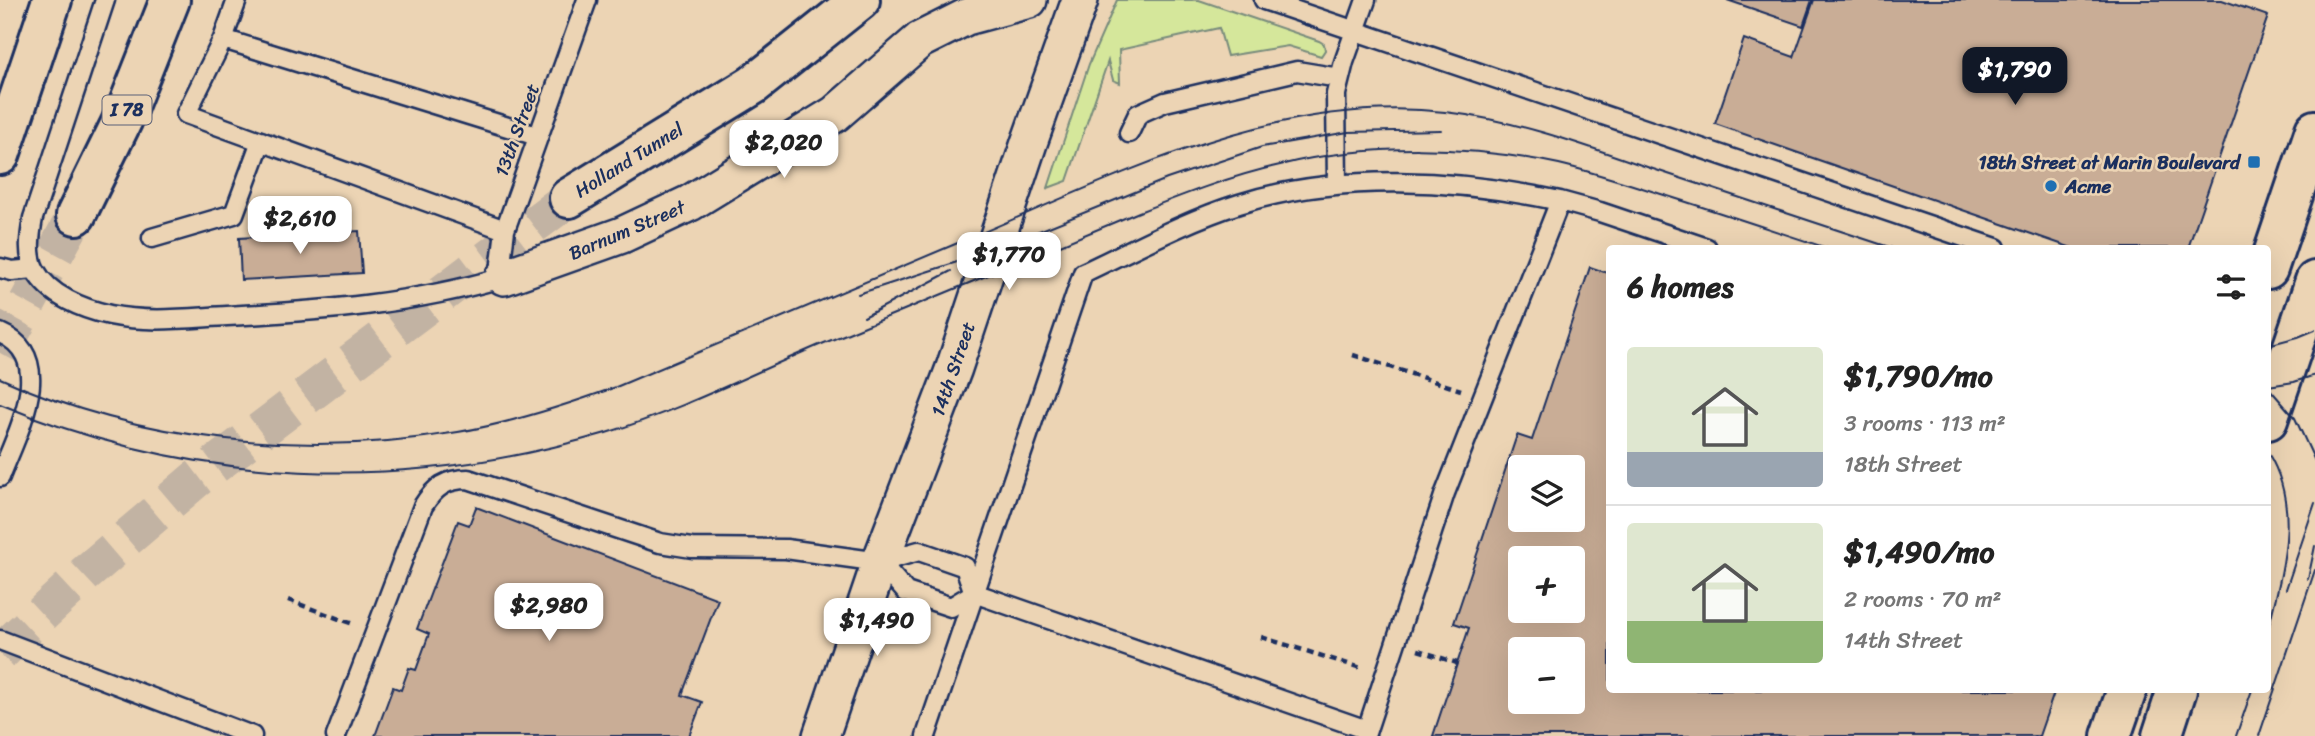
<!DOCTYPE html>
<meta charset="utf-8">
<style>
body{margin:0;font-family:Sriracha,sans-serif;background:#f2f2f2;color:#222;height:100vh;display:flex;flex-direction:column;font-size:26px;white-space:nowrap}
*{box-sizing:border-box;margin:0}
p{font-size:23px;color:#767676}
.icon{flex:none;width:38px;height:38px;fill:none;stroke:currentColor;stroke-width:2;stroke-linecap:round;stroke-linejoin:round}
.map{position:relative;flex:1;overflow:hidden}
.sheet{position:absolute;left:1606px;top:245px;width:665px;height:448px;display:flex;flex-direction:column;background:#fff;border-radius:7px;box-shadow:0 7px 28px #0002}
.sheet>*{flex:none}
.fabs{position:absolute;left:1508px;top:455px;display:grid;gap:14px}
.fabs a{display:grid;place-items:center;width:77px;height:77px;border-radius:7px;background:#fff;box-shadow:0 7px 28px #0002;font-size:35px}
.price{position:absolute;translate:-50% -60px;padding:0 16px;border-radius:14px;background:#fff;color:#222;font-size:23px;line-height:46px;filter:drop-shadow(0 2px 4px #0008)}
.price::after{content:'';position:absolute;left:50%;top:42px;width:21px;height:16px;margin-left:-10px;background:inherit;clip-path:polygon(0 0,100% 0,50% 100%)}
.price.active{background:#111827;color:#fff}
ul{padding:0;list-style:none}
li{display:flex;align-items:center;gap:21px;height:175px;padding:0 21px}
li+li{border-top:2px solid #e0e0e0}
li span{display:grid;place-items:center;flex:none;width:196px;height:140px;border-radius:7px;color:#555}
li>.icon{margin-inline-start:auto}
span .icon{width:84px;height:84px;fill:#fffc;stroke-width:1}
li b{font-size:30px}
h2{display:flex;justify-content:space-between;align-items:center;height:84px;padding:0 21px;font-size:30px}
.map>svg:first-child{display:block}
.green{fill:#d5e79b;stroke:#788b7c;stroke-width:2}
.building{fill:#c9ad96;stroke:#1b2f5e;stroke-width:2;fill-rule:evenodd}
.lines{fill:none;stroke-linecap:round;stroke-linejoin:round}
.motorway-tunnel{stroke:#c2b3a3;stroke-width:38;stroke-dasharray:38 19;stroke-linecap:butt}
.service-casing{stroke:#1b2f5e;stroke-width:23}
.minor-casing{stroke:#1b2f5e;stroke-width:40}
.tertiary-casing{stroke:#1b2f5e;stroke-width:44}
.motorway-casing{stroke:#1b2f5e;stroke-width:44}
.path{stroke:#1b2f5e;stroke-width:4.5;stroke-dasharray:7 5;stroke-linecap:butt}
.service{stroke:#ecd4b4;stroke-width:18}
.minor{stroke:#ecd4b4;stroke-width:35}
.tertiary{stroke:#ecd4b4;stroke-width:38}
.motorway{stroke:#ecd4b4;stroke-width:38}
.tram{stroke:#1b2f5e;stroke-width:2}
.poi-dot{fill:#1f6fb2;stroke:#ecd4b4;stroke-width:2.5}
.labels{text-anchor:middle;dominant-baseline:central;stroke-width:5;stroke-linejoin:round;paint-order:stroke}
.shield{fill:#ecd4b4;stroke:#5a6078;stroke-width:2}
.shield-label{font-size:18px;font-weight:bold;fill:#1b2f5e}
.street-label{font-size:19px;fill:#1b2f5e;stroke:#ecd4b4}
.poi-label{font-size:19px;font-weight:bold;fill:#1b2f5e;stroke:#ecd4b4;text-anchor:end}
</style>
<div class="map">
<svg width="2315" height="736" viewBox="0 0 2315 736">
<rect width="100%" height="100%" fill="#ecd4b4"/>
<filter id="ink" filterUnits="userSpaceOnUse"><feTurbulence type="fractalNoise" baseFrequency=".0143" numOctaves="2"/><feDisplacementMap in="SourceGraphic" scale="14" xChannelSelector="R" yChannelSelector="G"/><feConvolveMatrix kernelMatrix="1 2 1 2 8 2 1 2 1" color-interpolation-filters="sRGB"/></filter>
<g filter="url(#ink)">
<path class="green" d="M1117,0H1199L1319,41L1324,44L1325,50L1321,56L1288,46L1227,56L1219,28L1119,50L1120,83L1113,80L1108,61L1067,181L1048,188L1089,64Z"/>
<path class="building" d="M1727,0H1812L1803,26Z
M1814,0H2222L2268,16L2188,248H2072L1715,124L1744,39L1794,57Z
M359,231L362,273L241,280L239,238Z
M1590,267L1610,274V690H2055L2039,736H1433L1469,628L1454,623L1517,435L1532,440ZM1521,467H1573V520H1521ZM1521,558H1573V611H1521ZM1521,649H1573V702H1521Z
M476,507L718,599L682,695L702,702L689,736H375L393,687L401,690L409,668L416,670L429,634L417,629L458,521L469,525Z"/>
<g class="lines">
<path class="motorway-tunnel" d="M0,353L76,215
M0,653L85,574L195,480L569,198"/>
<defs>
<path id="service" d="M105,0L33,218C30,235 27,255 35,270C49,296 83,309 110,315C148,323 189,318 227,316C322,311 413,304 504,277L501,263L505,230L587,0
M237,0L223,39L537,136
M1264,0L1996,248
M223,39L186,114L505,230
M1129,133L1138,114L1165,102L1297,71L1339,78
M1337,185L1336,94L1344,62L1366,0
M152,238L234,214L261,141
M0,268L12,271L34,269
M0,333C59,358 16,435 0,477
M880,562L906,592L951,607L974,593L1367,730
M0,640L252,736
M336,736L423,506C435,487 446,479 468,479L660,543L692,548L786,549L880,562L919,551L965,567L974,593
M926,736L1083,273C1134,249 1185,221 1239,204C1341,172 1457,179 1560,201
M1365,736L1445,493L1560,201L1600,212L1707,248"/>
<path id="minor" d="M504,277L622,235L690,203L835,114L920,40L966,17L1029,0
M821,736L880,562L954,368L1029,143L1080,0"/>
<path id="tertiary" d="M0,155L52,0
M2268,269L2315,130
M2268,420L2315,281
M2111,736L2127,690
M2162,736L2177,690"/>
<path id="motorway" d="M569,198L753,85L860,0
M76,215L123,119L170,0"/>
</defs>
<use href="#service" class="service-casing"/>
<use href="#minor" class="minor-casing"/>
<use href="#tertiary" class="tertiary-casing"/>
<use href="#motorway" class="motorway-casing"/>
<path class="path" d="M1353,355L1461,390
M288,600L353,624
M1261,637L1361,668
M1418,650L1457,663"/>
<use href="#service" class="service"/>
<use href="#minor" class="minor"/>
<use href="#tertiary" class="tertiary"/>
<use href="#motorway" class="motorway"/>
<path class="tram" d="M858,294L985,253L1167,179L1262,147L1348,132L1441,130
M864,317L951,271
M2268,345L2298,337L2315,330
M0,378C140,442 306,458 458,432C512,423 564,406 616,387C734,337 853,287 972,237C1121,174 1278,93 1445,112C1515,120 1581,144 1647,167C1729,194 1810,221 1892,248
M2268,386L2294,382L2315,375
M2268,387L2295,418L2315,461
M0,404C196,486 403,493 606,433C678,411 747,376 817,346C924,302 1032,257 1139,212C1185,194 1231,176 1280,165C1369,143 1469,145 1559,164C1593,172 1627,183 1661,194C1716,211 1772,230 1827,248
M2268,453C2302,508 2282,571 2268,630
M2308,579L2315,546
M2286,589L2315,503
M2236,736L2252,690
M2259,736L2315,570"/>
</g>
</g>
<g class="poi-dot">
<rect x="2247" y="155" width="14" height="14" rx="3.5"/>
<circle cx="2051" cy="186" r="7"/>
</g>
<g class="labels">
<rect class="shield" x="102.5" y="95.5" width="49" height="29" rx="5"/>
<g class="shield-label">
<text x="127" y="110">I 78</text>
</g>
<g class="street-label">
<text transform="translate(517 130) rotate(-70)">13th Street</text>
<text transform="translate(629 160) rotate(-32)">Holland Tunnel</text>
<text transform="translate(627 230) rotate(-23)">Barnum Street</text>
<text transform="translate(953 369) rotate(-71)">14th Street</text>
</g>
<g class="poi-label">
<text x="2240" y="162">18th Street at Marin Boulevard</text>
<text x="2065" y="186" text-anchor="start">Acme</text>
</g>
</g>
</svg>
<div class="fabs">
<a><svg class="icon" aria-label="layers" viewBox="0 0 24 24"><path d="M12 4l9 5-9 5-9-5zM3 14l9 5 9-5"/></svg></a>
<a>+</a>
<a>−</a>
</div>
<b class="price active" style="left:2015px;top:107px">$1,790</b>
<b class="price" style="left:784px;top:180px">$2,020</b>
<b class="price" style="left:300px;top:256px">$2,610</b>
<b class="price" style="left:1009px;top:292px">$1,770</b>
<b class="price" style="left:549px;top:643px">$2,980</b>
<b class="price" style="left:877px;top:658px">$1,490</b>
<section class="sheet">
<h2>6 homes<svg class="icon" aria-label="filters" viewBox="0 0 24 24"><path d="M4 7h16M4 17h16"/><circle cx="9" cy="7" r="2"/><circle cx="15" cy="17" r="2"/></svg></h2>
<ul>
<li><span style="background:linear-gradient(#dfe7d0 75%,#9aa5b1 0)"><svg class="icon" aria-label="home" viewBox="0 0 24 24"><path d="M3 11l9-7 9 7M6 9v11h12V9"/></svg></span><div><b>$1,790/mo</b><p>3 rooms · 113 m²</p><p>18th Street</p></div></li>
<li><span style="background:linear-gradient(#dfe7d0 70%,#8fb573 0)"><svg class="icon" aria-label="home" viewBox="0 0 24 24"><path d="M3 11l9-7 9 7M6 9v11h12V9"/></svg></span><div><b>$1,490/mo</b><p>2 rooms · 70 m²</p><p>14th Street</p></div></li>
</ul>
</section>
</div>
